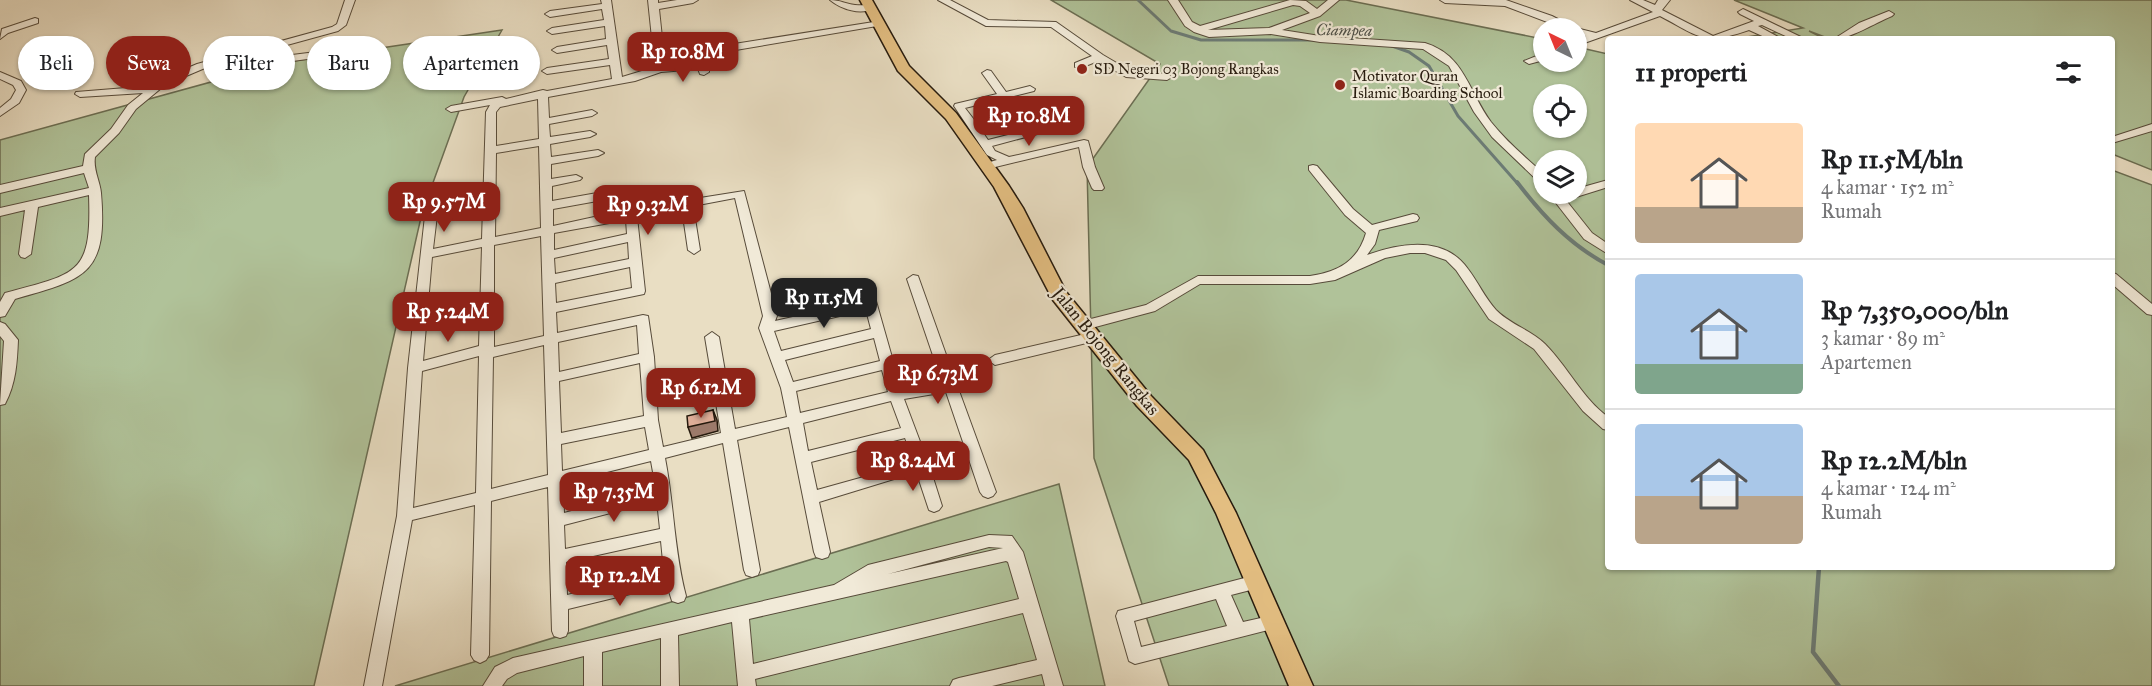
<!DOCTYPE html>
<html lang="id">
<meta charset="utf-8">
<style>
body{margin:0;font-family:"IM FELL Great Primer",serif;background:#f2f2f2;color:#202124;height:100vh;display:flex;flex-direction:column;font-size:22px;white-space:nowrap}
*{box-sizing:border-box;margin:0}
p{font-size:20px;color:#757577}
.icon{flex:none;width:33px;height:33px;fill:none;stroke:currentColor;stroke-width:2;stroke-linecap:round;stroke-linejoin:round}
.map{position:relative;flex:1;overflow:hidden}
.sheet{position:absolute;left:1605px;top:36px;width:510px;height:534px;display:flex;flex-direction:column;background:#fff;border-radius:6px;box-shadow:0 2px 4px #0004}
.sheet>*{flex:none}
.guide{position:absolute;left:18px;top:36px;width:570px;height:54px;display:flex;gap:12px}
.needle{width:39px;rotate:317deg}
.controls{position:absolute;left:1533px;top:18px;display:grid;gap:12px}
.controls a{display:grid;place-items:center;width:54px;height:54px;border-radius:50%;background:#fff;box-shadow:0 2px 4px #0004;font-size:30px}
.price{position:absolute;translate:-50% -51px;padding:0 14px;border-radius:12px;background:#8f2418;color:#fff;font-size:20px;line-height:39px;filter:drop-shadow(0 2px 3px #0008)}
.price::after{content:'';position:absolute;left:50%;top:36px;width:18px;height:14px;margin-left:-9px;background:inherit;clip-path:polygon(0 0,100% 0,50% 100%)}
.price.on{background:#222;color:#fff}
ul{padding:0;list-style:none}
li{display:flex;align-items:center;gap:18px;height:150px;padding:0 30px}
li+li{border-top:2px solid #e0e0e0}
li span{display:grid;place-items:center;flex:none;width:168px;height:120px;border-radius:6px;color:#555}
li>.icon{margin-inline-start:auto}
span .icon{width:72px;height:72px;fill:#fffc;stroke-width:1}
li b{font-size:26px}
h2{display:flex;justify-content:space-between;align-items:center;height:72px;padding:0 30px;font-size:26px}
.tag{padding:0 21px;border-radius:27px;background:#fff;box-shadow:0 2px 4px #0004;font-size:21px;line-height:54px}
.tag.on{background:#8f2418;color:#fff}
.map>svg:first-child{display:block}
.green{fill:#b0c299;stroke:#6b6e53;stroke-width:1.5;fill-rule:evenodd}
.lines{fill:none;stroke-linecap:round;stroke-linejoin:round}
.stream-far2{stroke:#6c7b75;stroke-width:3}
.stream-far1{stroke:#6c7b75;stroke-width:4}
.stream{stroke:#6c7b75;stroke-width:4.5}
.minor-casing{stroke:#574b3a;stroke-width:2}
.major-casing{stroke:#261a0d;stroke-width:3}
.minor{fill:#f1ead8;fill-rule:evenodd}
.major{fill:#e4bf82;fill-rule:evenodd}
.shaded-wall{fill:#9c7a6a;stroke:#261a0d;stroke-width:1.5}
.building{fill:#dfae98;stroke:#261a0d;stroke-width:1.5}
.poi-dot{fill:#8f2418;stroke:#f1ead8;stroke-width:2}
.labels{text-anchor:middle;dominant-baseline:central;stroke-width:4.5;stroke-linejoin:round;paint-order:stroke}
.far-poi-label{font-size:15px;fill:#261a0d;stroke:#f1ead8;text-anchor:start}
.far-water-label{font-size:16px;font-style:italic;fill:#4f524a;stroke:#f1ead8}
.street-label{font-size:18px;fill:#261a0d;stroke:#f1ead8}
</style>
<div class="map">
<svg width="2152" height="686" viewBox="0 0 2152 686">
<rect width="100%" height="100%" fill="#e9dec3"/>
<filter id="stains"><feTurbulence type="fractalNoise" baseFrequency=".00333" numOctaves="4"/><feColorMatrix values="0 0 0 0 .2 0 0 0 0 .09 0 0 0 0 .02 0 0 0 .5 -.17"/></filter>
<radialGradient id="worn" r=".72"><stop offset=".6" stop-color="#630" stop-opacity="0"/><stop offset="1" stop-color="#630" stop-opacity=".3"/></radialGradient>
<path class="green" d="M1051,0H1346L1543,39L1544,62H1576L1577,47L1608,54V567H2112V170L2152,185V686H1169L1094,458L1087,167L1160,64ZM1544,94H1576V128H1544ZM1544,160H1576V194H1544Z
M1734,0H2152V170L2112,154V39H1830L1809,31L1825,39H1734L1803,28Z
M502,30L464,97L422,213L314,686H0V140L280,63Z
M1059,484L1105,686H395Z"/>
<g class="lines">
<path class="stream-far2" d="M1138,0L1171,31L1201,40H1313
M1392,46L1409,52L1429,66L1458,116L1518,184"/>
<path class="stream-far1" d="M1517,182C1543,216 1570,245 1608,265"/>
<path class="stream" d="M1819,567L1813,652L1839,686"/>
<defs>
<path id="minor" d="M345,0H355L346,25L338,31L287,45L284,56L340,49L344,50V54L278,63L273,60L276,48L205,68L165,85L136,109L119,133L95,157C93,170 100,181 101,193C108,275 85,279 15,299L5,316L0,317V302L5,293C77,273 92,276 89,195L38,207L31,254L25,258L21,257L19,254L25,210L0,216V208L89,188L84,173L0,193V185L83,166L85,154L111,129L128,105L143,93L80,97L75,94L76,92L151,86L157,81L197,64L332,27L337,24Z
M601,0H611L622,77L655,67L648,0H658V3L677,0H698L693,3L659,9L665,66L696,63L695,54L709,48L880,21L882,23L877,26L712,54L704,57L709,65V72L704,75L700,74L698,69L661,72L635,81L548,97L549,118L592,110L597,113L592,116L549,124L550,137L590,131L596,134L590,137L550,144L551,157L598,150L604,153L598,156L551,164V179L576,175L582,178L580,180L552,186V201L614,190L620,194L614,198L553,209V226L631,209L744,191L777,316L775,321L864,301L861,290L867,286L872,287L901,389L942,382L907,279L913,275L918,276L954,377L963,373L970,378L958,388L996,492L993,496L988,498L983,496L980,492L946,392L904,399L930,468L942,506L939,510L934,512L929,510L917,474L907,475L819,502L830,552L828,557L822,559L816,557L814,552L789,427L737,440L760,570L758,575L752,577L746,575L744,570L723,443L665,458C674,504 674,551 686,596L684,601L678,603L672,601L667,585L568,609V631L566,636L560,638L554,636L552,631L548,487L491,501L489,655L486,660L480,663L474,660L471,655L475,505L412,520L382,686H364L397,516L408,368L426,207L432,203L438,207L433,249L482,239L486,112L490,105L451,112L446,109L451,106L502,97L506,99L543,90L547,91L612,79L610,65L547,74L542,71L547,68L609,59L607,45L557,53L552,50L557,47L606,39L605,26L552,34L547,31L552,28L604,20L602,9L550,17L545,14L550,11L602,4ZM538,99L539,139L496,146V112L500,107ZM539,146L541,228L495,237L496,153ZM735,198L763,316L759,328L781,388L787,417L735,429L719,337L712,332L705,337L721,433L663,447L658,420L654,357L648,316L643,315L557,333L556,312L644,294L645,291L637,217L682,209L688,250L694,254L700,250L693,206ZM626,220L627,234L554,250V233ZM541,236L544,336L494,347V245ZM628,242L629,259L555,274L554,258ZM482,247L479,346L423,361L432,257ZM630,267L632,288L556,303L555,283ZM866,310L871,329L781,351L774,331ZM637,325L639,354L559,372L558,342ZM874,338L880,361L793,382L785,360ZM544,345L548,475L491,489L493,357ZM479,356L476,493L413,508L422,371ZM640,363L644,416L561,433L559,381ZM882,370L888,392L800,413L796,391ZM891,401L901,428L808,451L803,423ZM645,427L649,450L562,471L561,444ZM905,438L914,463L817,490L811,462ZM651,461L656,489L564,513L563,483ZM657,501L660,529L565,549L564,525ZM661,541L664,572L567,595L566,562Z
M830,0C840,0 846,4 855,5C862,6 867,4 874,8C861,16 841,9 830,0Z
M938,0H950L988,20L1056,22L1103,55L1132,72L1167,74L1172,77L1167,80L1126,77L1098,61L1083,67H1075V63L1092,56L1051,27L986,26Z
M1168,0H1178L1192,22L1200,26L1290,0L1306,1L1317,9L1328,0H1339L1320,16L1282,30L1320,36L1425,43C1465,55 1469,93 1491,122C1507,142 1525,157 1544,174V184L1540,183L1492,137L1474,112L1449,66L1423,49L1320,42L1271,34L1209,37L1194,32L1185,26ZM1293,5L1300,6L1310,13L1269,28L1208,30Z
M1440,0H1506L1552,16L1575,28H1576L1596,33L1653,12L1630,0H1643L1655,5L1658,0H1670L1662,10L1713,36L1754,21L1740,14L1738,12L1743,9L1805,39H1792L1762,25L1758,26L1782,39H1769L1749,30C1703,46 1700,37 1660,16L1576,46V40L1586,36L1576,34V28H1563L1505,6L1445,3Z
M1889,11L1894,14L1892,16C1875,23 1850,39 1834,39L1859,23Z
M35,18L38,19V23L8,33L0,39L2,29Z
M1544,53V60L1529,64L1524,61Z
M987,70L991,71L1006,92L1030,86L1035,89L1034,91L965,108L975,121L1050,102L1055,105L1054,107L979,127L988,140L1067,120L1072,123L1071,125L992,146L995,151L1009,157L1084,140L1088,141L1095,167L1104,188L1102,190H1094L1092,188L1083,167L1079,147L987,169L983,168V164L997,160L987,155L954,106L955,104L997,94L982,73Z
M0,72L21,81L26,90L19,103L0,116V108L11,99L16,90L13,85L0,79Z
M2152,124V131L2112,143V137Z
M1313,165L1317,166L1353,209L1372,225L1413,214L1417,215L1419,218L1417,221L1379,230L1375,244L1367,255C1401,243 1444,235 1468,269C1478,282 1485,298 1496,310C1511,325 1531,330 1545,344C1568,367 1582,398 1608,417V430L1603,429L1583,411L1534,349L1489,319L1456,270L1446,260L1425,253H1410L1385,258L1335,280L1310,284H1200L1155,311L1084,330L1079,328L1077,325L1079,322L1146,305L1198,276H1310C1338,272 1358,261 1366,233L1345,215L1309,170V166Z
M1608,180V187L1576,197L1570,194H1576V189Z
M1549,194H1561L1592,233L1608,244V254L1584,239Z
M2112,273L2116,274L2152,304V315L2147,314L2112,284Z
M0,322L5,324L18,340C17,363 16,383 5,404L0,405L4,341L0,336Z
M1094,332L1101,337L1099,340L995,365L988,360L995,355Z
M989,535L1012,536L1023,552L1063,686H1045L1042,674L992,686H950L953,680L959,678L1037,660L1023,613L755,679L756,686H738L732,622L678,635L679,686H661V638L602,652V686H584V656L517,673L507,679L502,686H483L495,667L513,658L834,585L868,565ZM989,547L1003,548L888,574ZM1006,561L1008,562L1019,599L753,664L749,619Z
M1256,575L1262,577L1264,582L1262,587L1231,595L1243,622L1274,615L1280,617L1282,622L1280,627L1135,664L1129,661L1116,616L1118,611ZM1216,599L1227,626L1141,647L1134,621Z"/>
<path id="major" d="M860,0H872L909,66L956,113L1009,186L1023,208L1066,292L1151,396L1203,450L1236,513L1313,686H1289L1216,513L1189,460L1137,406L1053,300L994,187L946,119L898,71Z"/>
</defs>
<use href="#minor" class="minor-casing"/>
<use href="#major" class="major-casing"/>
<use href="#minor" class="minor"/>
<use href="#major" class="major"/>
</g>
<path class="shaded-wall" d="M713,410L717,420L718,431L692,438L688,427Z"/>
<path class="building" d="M713,410L715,421L688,427L687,416Z"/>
<g class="poi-dot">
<circle cx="1082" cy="69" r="6"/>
<circle cx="1340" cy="85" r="6"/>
</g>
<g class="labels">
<g class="far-poi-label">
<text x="1094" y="69">SD Negeri 03 Bojong Rangkas</text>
<text x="1352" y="76">Motivator Quran<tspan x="1352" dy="17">Islamic Boarding School</tspan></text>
</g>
<g class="far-water-label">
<text transform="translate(1344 30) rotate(1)">Ciampea</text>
</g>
<g class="street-label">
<text transform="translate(1106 351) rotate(51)">Jalan Bojong Rangkas</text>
</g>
</g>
<rect width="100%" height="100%" filter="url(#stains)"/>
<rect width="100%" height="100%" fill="url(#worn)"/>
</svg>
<div class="controls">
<a><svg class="needle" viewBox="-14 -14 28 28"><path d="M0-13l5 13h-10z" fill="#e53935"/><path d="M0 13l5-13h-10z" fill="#757577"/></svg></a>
<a><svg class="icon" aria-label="locate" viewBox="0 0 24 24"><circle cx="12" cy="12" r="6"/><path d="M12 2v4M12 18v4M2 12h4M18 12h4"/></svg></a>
<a><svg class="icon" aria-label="layers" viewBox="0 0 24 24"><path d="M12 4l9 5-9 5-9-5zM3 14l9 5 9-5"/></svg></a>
</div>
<b class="price" style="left:683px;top:83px">Rp 10.8M</b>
<b class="price" style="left:1029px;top:147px">Rp 10.8M</b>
<b class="price" style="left:444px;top:233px">Rp 9.57M</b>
<b class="price" style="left:648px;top:236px">Rp 9.32M</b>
<b class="price on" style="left:824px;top:329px">Rp 11.5M</b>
<b class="price" style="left:448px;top:343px">Rp 5.24M</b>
<b class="price" style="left:938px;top:405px">Rp 6.73M</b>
<b class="price" style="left:701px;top:419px">Rp 6.12M</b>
<b class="price" style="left:913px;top:492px">Rp 8.24M</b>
<b class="price" style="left:614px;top:523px">Rp 7.35M</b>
<b class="price" style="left:620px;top:607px">Rp 12.2M</b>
<div class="guide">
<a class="tag">Beli</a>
<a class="tag on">Sewa</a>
<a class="tag">Filter</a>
<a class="tag">Baru</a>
<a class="tag">Apartemen</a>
</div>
<section class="sheet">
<h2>11 properti<svg class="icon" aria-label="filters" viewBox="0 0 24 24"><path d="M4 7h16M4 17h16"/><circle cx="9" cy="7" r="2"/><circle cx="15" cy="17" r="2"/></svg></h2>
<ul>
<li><span style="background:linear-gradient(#ffd9b3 70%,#b9a48a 0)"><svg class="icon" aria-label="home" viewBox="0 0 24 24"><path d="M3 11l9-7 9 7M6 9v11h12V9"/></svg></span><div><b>Rp 11.5M/bln</b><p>4 kamar · 152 m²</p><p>Rumah</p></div></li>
<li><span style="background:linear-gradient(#a9c7e8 75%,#7fa58c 0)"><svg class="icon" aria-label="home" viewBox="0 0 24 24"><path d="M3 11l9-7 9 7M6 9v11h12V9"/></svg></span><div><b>Rp 7,350,000/bln</b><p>3 kamar · 89 m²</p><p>Apartemen</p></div></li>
<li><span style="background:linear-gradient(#a9c7e8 60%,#b9a48a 0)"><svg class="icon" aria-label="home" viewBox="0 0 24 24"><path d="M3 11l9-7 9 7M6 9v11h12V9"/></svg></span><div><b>Rp 12.2M/bln</b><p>4 kamar · 124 m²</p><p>Rumah</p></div></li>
</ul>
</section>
</div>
